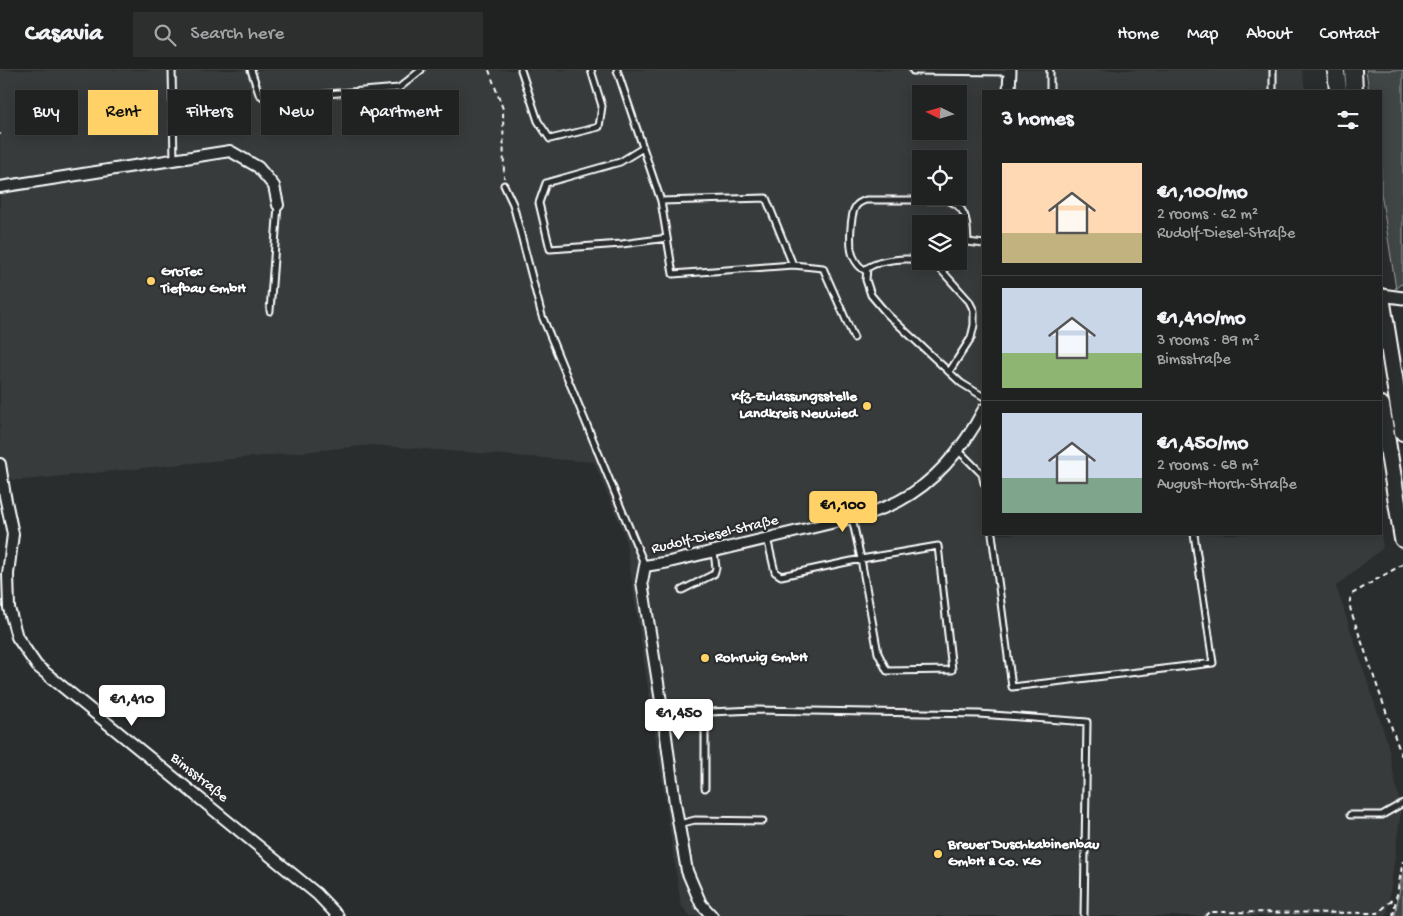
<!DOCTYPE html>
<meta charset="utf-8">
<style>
body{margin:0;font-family:"Gochi Hand",sans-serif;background:#2d2f2f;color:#f1f3f6;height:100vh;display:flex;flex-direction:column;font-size:19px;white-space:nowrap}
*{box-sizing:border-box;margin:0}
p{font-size:16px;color:#a2a4a5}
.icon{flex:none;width:28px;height:28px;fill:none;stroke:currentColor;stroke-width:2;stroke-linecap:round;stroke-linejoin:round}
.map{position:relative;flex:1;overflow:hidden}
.panel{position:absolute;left:982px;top:20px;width:400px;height:445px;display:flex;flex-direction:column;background:#202222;border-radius:0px;box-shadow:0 2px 12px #0003,0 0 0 1px #3d3f40}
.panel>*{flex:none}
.banner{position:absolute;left:15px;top:20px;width:475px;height:45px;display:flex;gap:10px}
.needle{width:32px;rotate:275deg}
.tools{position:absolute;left:912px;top:15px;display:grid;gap:10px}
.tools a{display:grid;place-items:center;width:55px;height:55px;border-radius:0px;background:#202222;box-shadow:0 2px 12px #0003,0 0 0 1px #3d3f40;font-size:25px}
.price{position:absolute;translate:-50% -42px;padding:0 11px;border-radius:5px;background:#fff;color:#222;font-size:16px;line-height:32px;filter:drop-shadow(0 1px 2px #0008)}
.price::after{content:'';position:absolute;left:50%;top:30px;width:15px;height:11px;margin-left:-8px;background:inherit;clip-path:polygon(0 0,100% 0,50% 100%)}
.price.selected{background:#ffd166;color:#111}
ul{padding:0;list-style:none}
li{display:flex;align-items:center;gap:15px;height:125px;padding:0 20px}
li+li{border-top:1px solid #3d3f40}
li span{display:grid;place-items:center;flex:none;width:140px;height:100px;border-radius:0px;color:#555}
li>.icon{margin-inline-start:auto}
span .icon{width:60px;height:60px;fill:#fffc;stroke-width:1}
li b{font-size:21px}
h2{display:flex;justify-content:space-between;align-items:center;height:60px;padding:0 20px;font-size:21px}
.pill{padding:0 18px;border-radius:0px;background:#202222;box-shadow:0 2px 12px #0003,0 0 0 1px #3d3f40;font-size:18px;line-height:45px}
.pill.selected{background:#ffd166;color:#111}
header{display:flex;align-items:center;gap:30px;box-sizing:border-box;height:70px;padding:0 25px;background:#202222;border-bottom:1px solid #3d3f40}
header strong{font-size:24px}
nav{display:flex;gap:28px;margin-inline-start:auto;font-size:18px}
.search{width:350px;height:45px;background:#2d2f2f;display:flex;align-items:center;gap:12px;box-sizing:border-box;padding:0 18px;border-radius:0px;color:#a2a4a5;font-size:19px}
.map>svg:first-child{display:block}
.built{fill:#373a3b;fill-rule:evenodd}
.green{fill:#414445;stroke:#a0a2a2}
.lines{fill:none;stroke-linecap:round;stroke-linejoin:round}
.service-casing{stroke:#fff;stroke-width:9}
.minor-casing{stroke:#fff;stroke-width:14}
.tertiary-casing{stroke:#fff;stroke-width:15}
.trunk-casing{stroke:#fff;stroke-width:20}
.path{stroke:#fff;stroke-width:2;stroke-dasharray:5 4;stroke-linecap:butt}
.service{stroke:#2a2d2e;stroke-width:5}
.minor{stroke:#2a2d2e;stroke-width:10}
.tertiary{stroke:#2a2d2e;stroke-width:11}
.trunk{stroke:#2a2d2e;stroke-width:16}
.poi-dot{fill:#ffd166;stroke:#2a2d2e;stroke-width:2}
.labels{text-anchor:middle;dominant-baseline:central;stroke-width:4.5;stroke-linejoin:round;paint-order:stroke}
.poi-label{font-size:15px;font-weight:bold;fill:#fff;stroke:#2a2d2e;text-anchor:start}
.street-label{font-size:15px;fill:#fff;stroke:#2a2d2e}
</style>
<header>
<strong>Casavia</strong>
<div class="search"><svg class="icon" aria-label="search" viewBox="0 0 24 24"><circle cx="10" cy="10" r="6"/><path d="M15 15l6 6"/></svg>Search here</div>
<nav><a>Home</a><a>Map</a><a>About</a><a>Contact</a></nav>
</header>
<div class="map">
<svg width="1403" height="846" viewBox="0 0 1403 846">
<rect width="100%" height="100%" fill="#2a2d2e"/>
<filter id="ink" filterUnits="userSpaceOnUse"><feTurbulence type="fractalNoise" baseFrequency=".02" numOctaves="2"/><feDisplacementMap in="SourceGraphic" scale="10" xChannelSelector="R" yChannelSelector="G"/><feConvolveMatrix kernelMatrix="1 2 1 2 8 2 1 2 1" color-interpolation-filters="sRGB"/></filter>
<g filter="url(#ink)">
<path class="built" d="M0,0H1302L1305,21H984V464H1381L1383,478L1336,516L1387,671L1401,740L1387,846H690L681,835L625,466L594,392L371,375L24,410L0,409ZM921,24H959V61H921ZM921,89H959V126H921ZM921,154H959V191H921Z"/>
<path class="green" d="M1366,0H1403V214L1399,215L1396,219L1381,123V21H1369Z
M1403,800V846H1395Z"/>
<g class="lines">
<defs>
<path id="service" d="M172,0L174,89
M251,0L259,24L266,29L399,18L421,0
M521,0L538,51L550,69L599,57L602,36L591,0
M617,0L661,131L673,204L793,195L766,128L661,131
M913,1L1009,2
M1050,21V0
M1273,21V0
M643,78L620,92L546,113L539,133L550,179L622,174L667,168
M504,115L513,134L542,246L645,496
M921,190C904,188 882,189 867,198L866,210L871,225L887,244L961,313L984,327
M932,191C941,193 954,197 961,190L960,178L962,174L968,172L984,174
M934,192L969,231L974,241V255L971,268L949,302
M793,195L823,198L854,268
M866,201C860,198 856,193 853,186C849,177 850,144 856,136C858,133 863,131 866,130H946C968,136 967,153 968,172
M270,241L278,135
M958,380L982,404L984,413
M992,464L1012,617L1213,593L1194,464
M767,468L775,502L781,506L861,489L878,583L887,601L952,600L938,476L861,489L852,448
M682,520L714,504L716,498L714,482
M663,644L756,640L979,644L1087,652L1084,846
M705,718V643
M1350,745H1382L1403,733
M679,754L695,750L763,751"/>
<path id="minor" d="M0,117L230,81L258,97L274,116L278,135
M0,394L5,426L13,464L8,504L9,538L17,567L37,596L317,824L338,846
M712,846L701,834L687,801L675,733L663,644L642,512L645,496L669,492L852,448C867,444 884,439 899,431C937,411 964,377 984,339"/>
<path id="tertiary" d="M1009,21L1010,0
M1381,225L1403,228"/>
<path id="trunk" d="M1336,0L1338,21
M1353,0L1354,21
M1381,227L1403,362
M1381,335L1403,469"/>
</defs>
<use href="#service" class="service-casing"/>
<use href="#minor" class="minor-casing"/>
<use href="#tertiary" class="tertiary-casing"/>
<use href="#trunk" class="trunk-casing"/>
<path class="path" d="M489,0L503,39L504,108
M0,64H1
M1403,494L1352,524C1348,532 1350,539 1353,547L1403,690
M1205,846L1209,842L1378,843L1397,826
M1393,846L1403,791"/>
<use href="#service" class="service"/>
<use href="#minor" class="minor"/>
<use href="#tertiary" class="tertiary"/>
<use href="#trunk" class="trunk"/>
</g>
</g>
<g class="poi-dot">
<circle cx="151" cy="211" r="5"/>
<circle cx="867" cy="336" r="5"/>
<circle cx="705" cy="588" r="5"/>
<circle cx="938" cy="784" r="5"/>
</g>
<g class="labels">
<g class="poi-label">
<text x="161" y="202">GroTec<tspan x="161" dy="17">Tiefbau GmbH</tspan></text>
<text x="857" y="327" text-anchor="end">Kfz-Zulassungsstelle<tspan x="857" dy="17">Landkreis Neuwied</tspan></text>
<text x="715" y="588">Rohrwig GmbH</text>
<text x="948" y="775">Breuer Duschkabinenbau<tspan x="948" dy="17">GmbH &amp; Co. KG</tspan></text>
</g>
<g class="street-label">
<text transform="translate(715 465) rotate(-13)">Rudolf-Diesel-Straße</text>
<text transform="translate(199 708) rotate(39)">Bimsstraße</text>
</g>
</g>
</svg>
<div class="tools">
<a><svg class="needle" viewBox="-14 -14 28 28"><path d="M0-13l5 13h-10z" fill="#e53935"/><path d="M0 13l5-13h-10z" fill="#a2a4a5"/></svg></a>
<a><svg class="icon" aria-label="locate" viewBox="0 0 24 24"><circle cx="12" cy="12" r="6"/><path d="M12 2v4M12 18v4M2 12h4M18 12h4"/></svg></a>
<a><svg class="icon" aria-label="layers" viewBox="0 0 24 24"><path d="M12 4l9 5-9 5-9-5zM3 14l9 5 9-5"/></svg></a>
</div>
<b class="price selected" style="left:843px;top:463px">€1,100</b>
<b class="price" style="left:132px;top:657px">€1,410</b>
<b class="price" style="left:679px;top:671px">€1,450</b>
<div class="banner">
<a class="pill">Buy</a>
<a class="pill selected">Rent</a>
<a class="pill">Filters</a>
<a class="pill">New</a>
<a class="pill">Apartment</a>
</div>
<section class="panel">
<h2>3 homes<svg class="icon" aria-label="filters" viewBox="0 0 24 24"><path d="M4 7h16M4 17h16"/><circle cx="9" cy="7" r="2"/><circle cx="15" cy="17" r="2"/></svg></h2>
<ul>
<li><span style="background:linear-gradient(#ffd9b3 70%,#c2b280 0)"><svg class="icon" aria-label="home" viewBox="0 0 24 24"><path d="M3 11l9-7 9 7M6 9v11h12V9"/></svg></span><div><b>€1,100/mo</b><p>2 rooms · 62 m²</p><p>Rudolf-Diesel-Straße</p></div></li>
<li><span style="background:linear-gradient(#c9d6e8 65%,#8fb573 0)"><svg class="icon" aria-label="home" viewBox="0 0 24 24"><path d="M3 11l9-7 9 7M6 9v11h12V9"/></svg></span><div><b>€1,410/mo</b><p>3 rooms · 89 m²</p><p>Bimsstraße</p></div></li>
<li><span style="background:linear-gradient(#c9d6e8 65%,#7fa58c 0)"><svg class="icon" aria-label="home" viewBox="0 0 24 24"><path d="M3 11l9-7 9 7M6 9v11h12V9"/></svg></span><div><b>€1,450/mo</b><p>2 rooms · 68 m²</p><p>August-Horch-Straße</p></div></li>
</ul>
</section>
</div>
